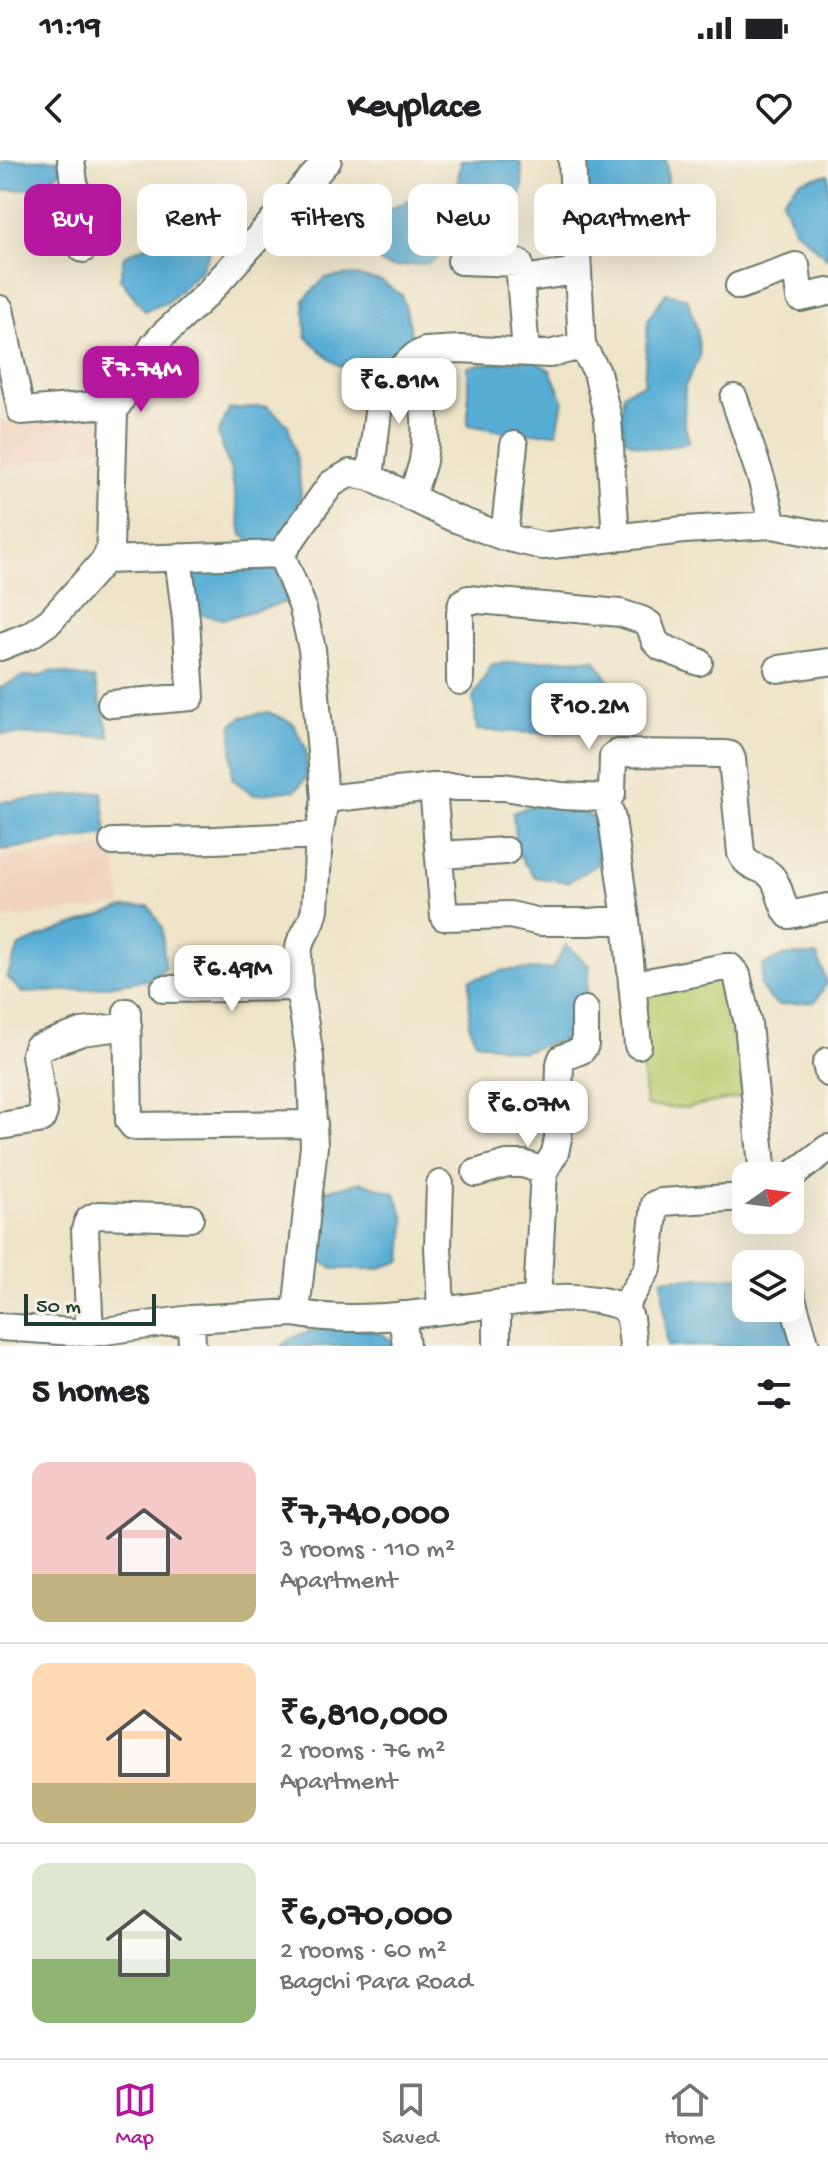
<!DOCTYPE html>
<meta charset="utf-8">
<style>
body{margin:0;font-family:"Gochi Hand",sans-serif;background:#f2f2f2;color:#202124;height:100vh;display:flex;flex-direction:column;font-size:30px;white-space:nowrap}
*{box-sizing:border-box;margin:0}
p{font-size:26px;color:#757577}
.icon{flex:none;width:44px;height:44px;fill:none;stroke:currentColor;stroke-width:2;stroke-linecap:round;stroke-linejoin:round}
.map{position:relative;height:1186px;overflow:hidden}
.details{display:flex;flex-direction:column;background:#fff;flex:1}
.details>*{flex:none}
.guide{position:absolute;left:24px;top:24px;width:780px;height:72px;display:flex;gap:16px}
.needle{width:52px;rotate:76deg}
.fabs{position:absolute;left:732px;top:1002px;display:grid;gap:16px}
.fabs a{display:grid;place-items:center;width:72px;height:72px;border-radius:16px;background:#fff;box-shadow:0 8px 32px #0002;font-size:40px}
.scale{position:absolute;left:24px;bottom:20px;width:132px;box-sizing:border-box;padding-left:8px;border:4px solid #1f3d34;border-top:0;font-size:22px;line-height:28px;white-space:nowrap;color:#1f3d34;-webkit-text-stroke:6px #f7f3e8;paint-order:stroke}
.price{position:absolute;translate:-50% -68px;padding:0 18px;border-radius:16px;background:#fff;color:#222;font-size:26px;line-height:52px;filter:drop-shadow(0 2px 4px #0008)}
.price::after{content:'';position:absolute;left:50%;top:48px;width:24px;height:18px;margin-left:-12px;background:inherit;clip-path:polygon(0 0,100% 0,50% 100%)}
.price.on{background:#b5179e;color:#fff}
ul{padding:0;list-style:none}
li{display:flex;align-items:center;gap:24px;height:200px;padding:0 32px}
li+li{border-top:2px solid #e0e0e0}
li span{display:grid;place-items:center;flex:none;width:224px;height:160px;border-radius:16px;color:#555}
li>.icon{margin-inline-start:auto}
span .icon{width:96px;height:96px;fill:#fffc;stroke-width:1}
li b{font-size:34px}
h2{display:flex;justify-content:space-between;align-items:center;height:96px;padding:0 32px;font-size:34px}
.pill{padding:0 28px;border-radius:16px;background:#fff;box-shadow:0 8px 32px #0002;font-size:28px;line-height:72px}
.pill.on{background:#b5179e;color:#fff}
.status{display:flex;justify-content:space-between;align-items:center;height:56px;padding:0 40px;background:#fff;direction:ltr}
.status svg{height:22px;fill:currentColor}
header{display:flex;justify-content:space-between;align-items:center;height:104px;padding:0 32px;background:#fff;font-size:36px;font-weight:800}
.tab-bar{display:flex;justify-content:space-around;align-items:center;height:112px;border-top:2px solid #e0e0e0;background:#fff;font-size:22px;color:#757577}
.tab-bar a{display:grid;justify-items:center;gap:4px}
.tab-bar .on{color:#b5179e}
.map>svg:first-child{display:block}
.built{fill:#f2d4be}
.green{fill:#bacd70;stroke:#6c8552;stroke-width:2}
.water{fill:#59add5;stroke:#3c7584;stroke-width:2}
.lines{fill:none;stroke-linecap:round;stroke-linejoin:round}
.minor-casing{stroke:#687768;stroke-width:30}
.minor{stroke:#fff;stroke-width:26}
</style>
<div class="status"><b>11:19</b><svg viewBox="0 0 49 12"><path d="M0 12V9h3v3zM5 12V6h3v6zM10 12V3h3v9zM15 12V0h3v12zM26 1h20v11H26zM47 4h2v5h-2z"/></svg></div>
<header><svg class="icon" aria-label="back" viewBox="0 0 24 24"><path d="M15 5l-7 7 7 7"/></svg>Keyplace<svg class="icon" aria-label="heart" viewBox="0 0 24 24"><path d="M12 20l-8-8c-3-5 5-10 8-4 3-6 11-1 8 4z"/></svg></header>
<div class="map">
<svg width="828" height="1186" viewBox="0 0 828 1186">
<rect width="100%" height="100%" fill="#f7f3e8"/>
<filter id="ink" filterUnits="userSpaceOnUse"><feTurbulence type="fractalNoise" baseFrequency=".0125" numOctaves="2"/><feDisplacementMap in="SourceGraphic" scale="16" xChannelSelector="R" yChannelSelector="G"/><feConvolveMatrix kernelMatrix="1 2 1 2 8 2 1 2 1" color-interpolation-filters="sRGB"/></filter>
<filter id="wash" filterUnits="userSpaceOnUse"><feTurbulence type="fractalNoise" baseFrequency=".006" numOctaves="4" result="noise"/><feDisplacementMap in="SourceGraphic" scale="32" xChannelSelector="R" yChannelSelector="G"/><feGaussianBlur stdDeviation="1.8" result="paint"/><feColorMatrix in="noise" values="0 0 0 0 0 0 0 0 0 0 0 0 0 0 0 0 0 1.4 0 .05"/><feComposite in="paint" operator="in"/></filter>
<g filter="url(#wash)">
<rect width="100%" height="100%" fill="#efe4c8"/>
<path class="built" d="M97,248L108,254L105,286L0,308V262Z
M114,687L122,745L0,759V697Z"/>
<path class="green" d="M742,810L745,936L685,948L646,946L634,822Z"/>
<path class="water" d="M6,0H68L71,5L36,28L0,31V4Z
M461,0H516L521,4L523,26L516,52L493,59L457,53L456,34Z
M581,0H666L668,22L661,61C635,73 611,70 583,67Z
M828,14V99L794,69L782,40L800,21Z
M411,39L435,44L444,61L447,91L428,103L392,107L380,103L369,79L382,53Z
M171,73L195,77L210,90L202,109L168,142L145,151L120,119L124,96Z
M352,115L381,121L402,135C415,184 417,181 382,218C342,212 334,205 306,176L304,140L325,118Z
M666,133L687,138L697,169L700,196L685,226L684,261L689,282C661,288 652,294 625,279L621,254L624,232L644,224L648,159Z
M533,200L550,210L563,240L557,273H512L468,265V207L482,204Z
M267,246L288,265L298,304L301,335L293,357L280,379L259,385L242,375L231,312L218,274L229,249Z
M258,401L278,411L287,442L223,459L198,454L189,420L193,406Z
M595,499L613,527L611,557L595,572L556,574L477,570L473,537L492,504L551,500Z
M51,511L94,519L110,577L0,574V528L23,516H40Z
M268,552L293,563L306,589L307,617L296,630L254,635L232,619V565L242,557Z
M102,632L107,675L2,690L0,680V642Z
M532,645L570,647L599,660L605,683L602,702L568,722L535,717L516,692L513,653Z
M149,746L162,767L165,808L152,819L81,830L22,833L7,817L19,786L53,772L124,747Z
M566,785L589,806L586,835L569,878L521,892L476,882L469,865L470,820L505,810L552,809Z
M786,795H817L827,823L815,842L778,845L769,838L760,825L763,805Z
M361,1022L395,1033L405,1060L402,1101L377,1109H333L311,1094L320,1032Z
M746,1117V1148H784L794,1186H667L662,1119Z
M339,1168C361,1169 382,1167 396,1186H281C298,1171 318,1169 339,1168Z"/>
</g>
<g filter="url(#ink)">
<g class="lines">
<defs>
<path id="minor" d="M71,0L83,89
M572,0L582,186L597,212L608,259L616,377
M461,101L519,103L526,193
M522,119L577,111
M739,126L796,106L800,138L828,132
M0,149L21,251L97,245L114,251
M734,238L762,321L773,365
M370,317L380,236L385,223L415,196L425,191L460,189L549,194L582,186
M412,337C415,325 420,313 423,301C429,266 423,230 415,196
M504,377L514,285
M105,400L281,394L331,324L350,313L370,317L451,357L504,377L543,386L684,370L773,365L828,376
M0,487L30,475L50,461L105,400L110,388L114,251L154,185L163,175L208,133L328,0
M778,509L828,502
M460,521V453L462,443L468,439L620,453L642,460L649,464L655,481L661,487L699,502
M111,544L191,537L186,459L178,397
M433,627L444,757L510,755L540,762H590L626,759
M606,638L612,659L626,759L638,885
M325,639L433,627H504L562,636L606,638L612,633L613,597L618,593L725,594L730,595L732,599L741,693C747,709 763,706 772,717C781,728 780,744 789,755L828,747
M113,682L214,680L319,675
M440,695L506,691
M632,825L725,807H730L737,815L748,864L763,1016
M164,829L299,827
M127,852L129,961L133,966L314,964
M828,901L826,904L828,913
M0,966L38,960L42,958L44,952L35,894L37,888L82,872L128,866
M476,1013L507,1004H523L544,1011
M790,1017L828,988
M440,1024L438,1086L441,1150
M790,1132L806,1186
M537,1139L544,1011L555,993L558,978L560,904L562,898L582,890L585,885V850
M497,1144V1186
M624,1147L648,1108L655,1044L661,1042L746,1037
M294,1153C362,1166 434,1151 502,1143C543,1138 585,1133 624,1147L630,1158L633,1186
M402,1155L406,1186
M191,1159L192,1186
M0,1167L90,1173L191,1159L294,1153L297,1143L314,986L310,897L299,827L298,794L300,783L312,760L315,749L319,675L325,639L312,489L302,445L281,394
M90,1173L85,1070C87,1060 89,1058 99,1055L190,1058"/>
</defs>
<use href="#minor" class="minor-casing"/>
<use href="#minor" class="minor"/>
</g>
</g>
</svg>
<div class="fabs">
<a><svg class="needle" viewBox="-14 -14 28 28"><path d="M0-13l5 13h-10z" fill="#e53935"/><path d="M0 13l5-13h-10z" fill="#757577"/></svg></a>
<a><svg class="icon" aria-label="layers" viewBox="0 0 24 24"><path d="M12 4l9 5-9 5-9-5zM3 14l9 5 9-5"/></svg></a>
</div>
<div class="scale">50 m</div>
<b class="price on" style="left:141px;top:254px">₹7.74M</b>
<b class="price" style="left:399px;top:266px">₹6.81M</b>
<b class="price" style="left:589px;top:591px">₹10.2M</b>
<b class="price" style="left:232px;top:853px">₹6.49M</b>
<b class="price" style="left:528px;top:989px">₹6.07M</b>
<div class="guide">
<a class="pill on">Buy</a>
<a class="pill">Rent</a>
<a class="pill">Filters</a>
<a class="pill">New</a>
<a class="pill">Apartment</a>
</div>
</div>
<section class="details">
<h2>5 homes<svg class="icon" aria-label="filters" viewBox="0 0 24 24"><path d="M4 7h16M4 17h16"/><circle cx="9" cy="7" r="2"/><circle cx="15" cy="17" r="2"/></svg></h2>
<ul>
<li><span style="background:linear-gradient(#f6c9c9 70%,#c2b280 0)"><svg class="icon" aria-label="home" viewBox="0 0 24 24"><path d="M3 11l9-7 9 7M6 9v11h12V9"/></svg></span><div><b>₹7,740,000</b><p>3 rooms · 110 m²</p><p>Apartment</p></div></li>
<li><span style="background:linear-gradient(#ffd9b3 75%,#c2b280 0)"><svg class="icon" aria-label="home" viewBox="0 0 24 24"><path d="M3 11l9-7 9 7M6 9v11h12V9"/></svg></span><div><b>₹6,810,000</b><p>2 rooms · 76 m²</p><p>Apartment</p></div></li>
<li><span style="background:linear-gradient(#dfe7d0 60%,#8fb573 0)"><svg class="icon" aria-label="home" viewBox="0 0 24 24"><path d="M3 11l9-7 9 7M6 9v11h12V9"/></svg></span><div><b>₹6,070,000</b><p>2 rooms · 60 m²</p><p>Bagchi Para Road</p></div></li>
</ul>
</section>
<nav class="tab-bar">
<a class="on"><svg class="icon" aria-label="map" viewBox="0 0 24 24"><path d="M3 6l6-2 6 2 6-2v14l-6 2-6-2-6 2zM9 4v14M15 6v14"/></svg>Map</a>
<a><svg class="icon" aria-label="saved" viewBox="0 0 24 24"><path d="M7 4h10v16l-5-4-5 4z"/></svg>Saved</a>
<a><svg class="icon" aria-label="home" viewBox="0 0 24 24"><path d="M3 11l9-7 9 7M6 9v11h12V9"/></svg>Home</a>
</nav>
